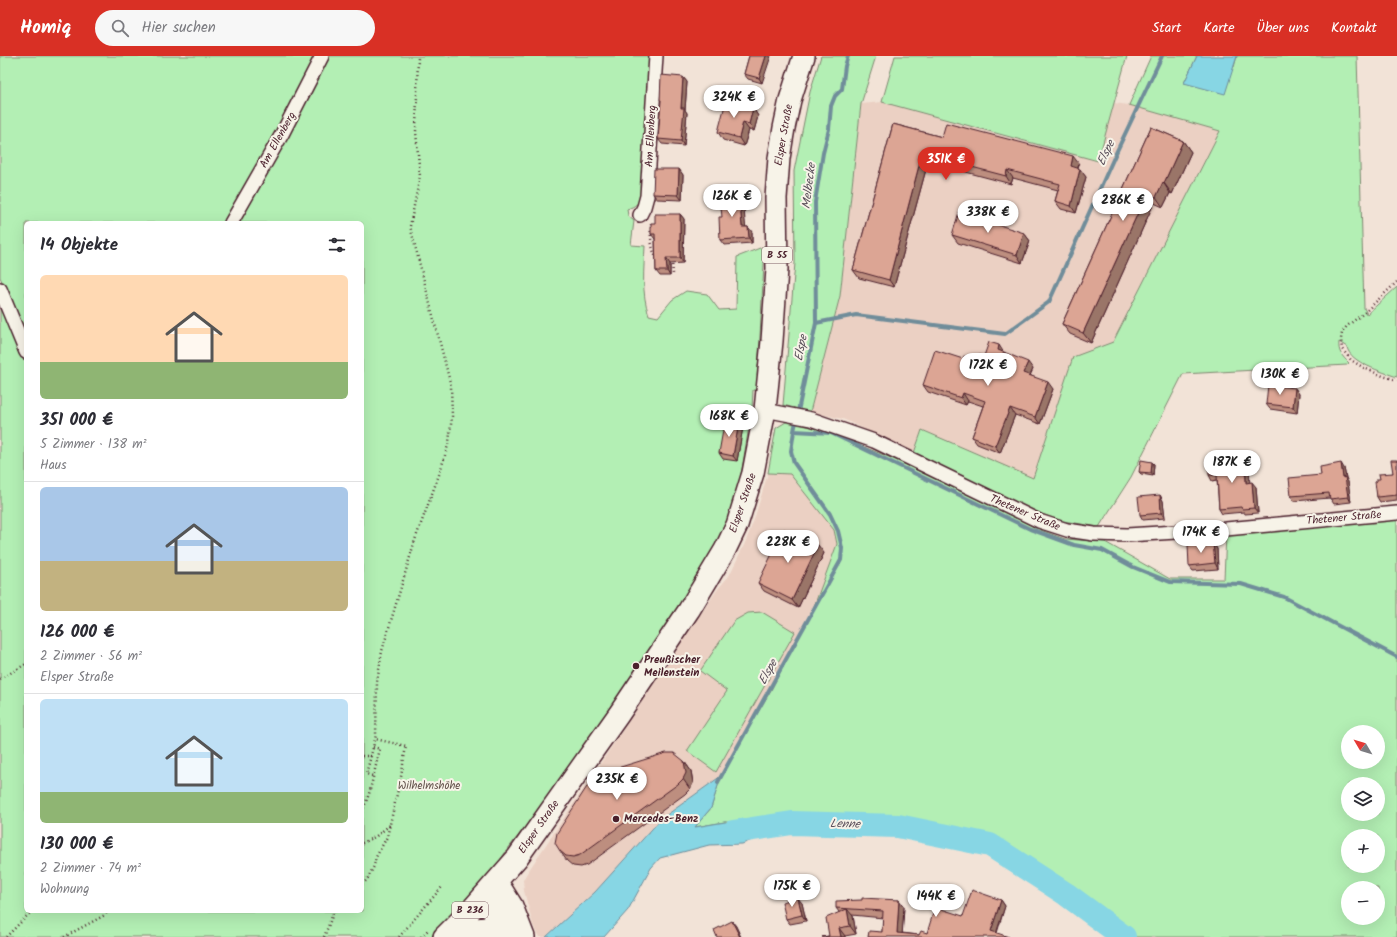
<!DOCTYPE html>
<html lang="de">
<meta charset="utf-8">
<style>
body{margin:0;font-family:Kalam,sans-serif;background:#f7f7f7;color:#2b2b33;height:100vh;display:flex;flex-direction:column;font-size:15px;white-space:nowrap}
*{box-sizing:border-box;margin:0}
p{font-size:13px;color:#7c7c81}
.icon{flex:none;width:22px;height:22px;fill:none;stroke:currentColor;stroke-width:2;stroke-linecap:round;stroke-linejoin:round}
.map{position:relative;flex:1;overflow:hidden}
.drawer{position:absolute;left:24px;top:165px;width:340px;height:692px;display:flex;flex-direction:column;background:#fff;border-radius:6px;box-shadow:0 4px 16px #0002}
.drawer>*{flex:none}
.needle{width:26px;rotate:308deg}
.tools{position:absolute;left:1341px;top:669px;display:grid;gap:8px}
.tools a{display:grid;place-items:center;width:44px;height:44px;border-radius:50%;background:#fff;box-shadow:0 4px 16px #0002;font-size:20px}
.price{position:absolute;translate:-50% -34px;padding:0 9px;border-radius:14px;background:#fff;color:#222;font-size:13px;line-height:26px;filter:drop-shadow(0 1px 2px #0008)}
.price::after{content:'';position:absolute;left:50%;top:24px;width:12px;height:9px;margin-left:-6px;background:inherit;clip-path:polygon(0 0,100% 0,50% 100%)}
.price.active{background:#d93025;color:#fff}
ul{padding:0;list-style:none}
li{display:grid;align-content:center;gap:8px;height:212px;padding:0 16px}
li+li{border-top:1px solid #e1e1e2}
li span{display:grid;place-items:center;height:124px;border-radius:6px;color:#555}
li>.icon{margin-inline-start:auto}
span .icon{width:72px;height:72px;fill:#fffc;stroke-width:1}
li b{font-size:17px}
h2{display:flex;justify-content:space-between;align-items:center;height:48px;padding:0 16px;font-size:17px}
header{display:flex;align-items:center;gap:24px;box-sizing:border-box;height:56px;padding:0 20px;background:#d93025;color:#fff}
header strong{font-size:19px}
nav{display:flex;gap:22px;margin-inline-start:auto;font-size:14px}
.search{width:280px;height:36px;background:#f7f7f7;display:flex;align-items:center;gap:10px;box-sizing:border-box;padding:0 14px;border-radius:22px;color:#7c7c81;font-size:15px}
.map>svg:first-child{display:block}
.built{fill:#ebd0c3}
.green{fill:#b3efb4;stroke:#7e8770;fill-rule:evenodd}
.water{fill:#87d6e4;stroke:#6f8d9a}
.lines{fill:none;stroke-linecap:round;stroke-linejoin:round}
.stream{stroke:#6f8d9a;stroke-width:4}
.river{stroke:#87d6e4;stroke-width:24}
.street-casing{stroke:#4a1f2b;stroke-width:16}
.primary-casing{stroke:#4a1f2b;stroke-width:24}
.path{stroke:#4a1f2b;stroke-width:2.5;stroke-dasharray:1 3;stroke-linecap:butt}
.street{stroke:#f7f3e8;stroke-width:13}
.primary{stroke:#f7f3e8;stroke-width:21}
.wall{fill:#bd8e7f;stroke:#4a1f2b}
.shaded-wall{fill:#9a7468;stroke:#4a1f2b}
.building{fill:#dca594;stroke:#4a1f2b}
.poi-dot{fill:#4a1f2b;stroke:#f7f3e8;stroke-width:1.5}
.labels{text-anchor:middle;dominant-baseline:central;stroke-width:4;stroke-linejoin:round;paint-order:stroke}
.shield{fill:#f7f3e8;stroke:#7e5f64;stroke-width:1}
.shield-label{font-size:10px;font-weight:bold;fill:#4a1f2b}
.street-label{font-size:11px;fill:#4a1f2b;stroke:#f7f3e8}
.poi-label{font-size:11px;font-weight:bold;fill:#4a1f2b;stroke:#f7f3e8;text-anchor:start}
.park-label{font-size:11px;fill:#64534d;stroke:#f7f3e8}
.water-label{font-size:12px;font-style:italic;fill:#594d59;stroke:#f7f3e8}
</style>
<header>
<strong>Homiq</strong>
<div class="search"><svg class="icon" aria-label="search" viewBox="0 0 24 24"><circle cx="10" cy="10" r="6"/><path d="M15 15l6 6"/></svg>Hier suchen</div>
<nav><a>Start</a><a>Karte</a><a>Über uns</a><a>Kontakt</a></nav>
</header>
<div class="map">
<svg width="1397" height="881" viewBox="0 0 1397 881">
<rect width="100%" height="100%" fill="#f2e3d7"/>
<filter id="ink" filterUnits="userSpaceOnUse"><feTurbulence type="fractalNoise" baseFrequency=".025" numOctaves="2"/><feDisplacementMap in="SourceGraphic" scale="8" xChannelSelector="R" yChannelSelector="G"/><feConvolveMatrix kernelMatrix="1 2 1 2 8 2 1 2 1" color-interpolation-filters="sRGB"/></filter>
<g filter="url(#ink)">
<path class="built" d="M882,46L1097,105L1114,47L1129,49L1220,75L1113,286L1073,301L1033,423L922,374L914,397L843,363L810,356L840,240L861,48Z
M768,417L790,418L834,474L837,488L813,553L771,634L721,720L661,763L599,832L546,881H540L533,869L524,835L523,824L527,817L717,534L729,520L746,485L755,461Z"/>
<path class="green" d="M0,0H651L643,125C641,140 643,148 627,153L628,160L634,165L631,189L645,190C644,213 641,237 649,259L658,261L672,244L686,235L707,238L719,254L736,253L737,201L765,190L757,334H753L752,352L741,419L738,434L721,483L704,511L644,603L541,751L507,794L466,854L439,881H0V238L26,302V855H362V167H26V283L0,221Z
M821,0H876L861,48L840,240L810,356L783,349L795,207L794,115L810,36Z
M895,0H1127L1098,105L882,46Z
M1151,0H1197L1184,27L1234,11L1237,0H1357L1364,252L1367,258L1397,231V321C1383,316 1350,307 1347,291L1339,286C1338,296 1342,300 1349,307L1347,309L1183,318L1131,421L1099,471L1057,464L1030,453L914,397L922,374L1033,422L1073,301L1113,286L1220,75L1129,49Z
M786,366L817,372L896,404L1043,475L1065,483L1105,486L1170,523H1224L1226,478L1397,463V881H1116L1000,793L931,778L780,773L725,766L695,771L711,752L721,720L771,634L813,553L837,488L834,474L790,418L768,417L776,372ZM1348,676H1378V706H1348ZM1348,728H1378V758H1348ZM1348,780H1378V810H1348ZM1348,832H1378V862H1348Z
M762,556L795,576L716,716L687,695L727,635L700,615L734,565L748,557Z"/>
<path class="water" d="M1197,0H1237L1225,38L1184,27Z
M721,720L711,752L695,771L725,766L780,773L742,788L709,789L660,802L651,812L628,854L604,881H546L595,836L661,763Z"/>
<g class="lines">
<path class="stream" d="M816,267L815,146L823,97L829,73L831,50L835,40L842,33L845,10L848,0
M794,375L831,377L1030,473L1074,489L1102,494L1133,511L1170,526L1241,528L1284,541L1397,601
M718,726L841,504L842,492L838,475L830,458L794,407L791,395L794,375L816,267L856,259L1005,278L1049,246L1115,99L1162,0"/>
<path class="river" d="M733,776L792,767L898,770L990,789L1066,838L1124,881"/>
<defs>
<path id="street" d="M640,159L644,151L647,140L656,0
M231,167L282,78L322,0
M0,233L26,296
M765,354L811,363L874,385L1039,465L1067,474L1094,478L1127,479L1226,473L1397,457"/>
<path id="primary" d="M496,826C492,835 487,843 491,853L514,881
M497,826L512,850L524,881
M444,881L473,852L517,802L619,658L689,554L725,494L737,469L753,417L765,354L772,285L777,213L776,142L779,102L784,72L790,44L804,0
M459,881C477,869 496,869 513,881"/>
</defs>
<use href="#street" class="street-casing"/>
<use href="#primary" class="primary-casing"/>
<path class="path" d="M651,167C650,178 651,193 657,203
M672,205L673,218
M1397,226L1364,257L1347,270L1342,277L1341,283L1342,293L1351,304L1364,312L1383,320L1397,324
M0,623L26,608
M362,700H371L376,679L377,626L382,595L415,484L440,416L449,386L452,360L451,330L410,170L420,120L416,76L418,0
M371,700L366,718L373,720
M362,756L369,738L380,693L373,691
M362,787L375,781L390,769
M362,828L367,824L374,810L376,801L387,781L401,721L406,690L375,683
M6,881L32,855
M64,881L105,859L108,855
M324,881L334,855
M399,881L442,831
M421,881L428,874"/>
<use href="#street" class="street"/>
<use href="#primary" class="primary"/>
</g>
<path class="wall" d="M749,0L762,27L748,23L744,18Z
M683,21L687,26L685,54L687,57L684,90L662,88L658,83L661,45L660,44Z
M753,52L758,60L754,75L749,74L744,90L723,84L718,76Z
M893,68L942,81L1079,108L1078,112L1086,121L1076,157L1061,153L1055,145L1058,134L1013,122L1011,128L928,106L894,231L859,222L853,214Z
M1151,71L1183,85L1191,96L1172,138L1170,137L1163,151L1154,147L1091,287L1070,278L1062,268Z
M679,113L683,119L682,144L657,143L653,138Z
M743,141L745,171H748L752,176V187L724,189L720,184L722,161Z
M680,158L684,163L683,207L670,208V220H660L656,215L655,183L651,178L655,167Z
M1024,177L1030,185L1022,207L958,187L952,179Z
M1004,296L1033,313L1030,319L1053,333L1040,368L1015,359L1000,397L977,388L972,381L983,350L968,345L966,349L928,336L923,329L963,303L977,304Z
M1295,332L1299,338L1297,357L1270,353L1266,348Z
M743,371L737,405L723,403L719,397Z
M1397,404V444L1380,446L1377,441V425L1393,417Z
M1249,407V426L1256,431L1258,457L1245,458L1244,456L1222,458L1219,453L1217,424L1212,425L1209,419Z
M1154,408L1153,420L1141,418L1139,416Z
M1344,412L1346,422L1348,426L1351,446L1334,448L1330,442L1294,445L1291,440Z
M1160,439L1163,445L1165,462L1143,464L1140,459Z
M1213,487L1217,493L1218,513L1193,515L1189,510Z
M824,497L798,552L764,535L758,527Z
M684,705L691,715L693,727L690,733L685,738L587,809L581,811L573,810L567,805L560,795Z
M899,844L904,851L902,877L919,879L927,877L963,860L1001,844L1005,850L997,877L868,881L882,876L883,862L852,859L853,860L856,878L845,880V881H822L829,880L839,856L836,852Z
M802,847L806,865L790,868L786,863Z"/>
<path class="shaded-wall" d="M766,0H771L762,27L759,22Z
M683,21L687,26L685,54L687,57L684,90L681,85V52Z
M753,52L758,60L754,75L749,68Z
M743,66L749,74L744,90L739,82Z
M1183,85L1191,96L1172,138L1164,127Z
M922,98L928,106L894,231L889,224Z
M1073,100L1079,108L1076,118L1071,110Z
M679,113L683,119L682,144L678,139Z
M1080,113L1086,121L1076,157L1071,150Z
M1007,114L1013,122L1011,128L1006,120Z
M1163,126L1170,137L1163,151L1156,141Z
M739,136L743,141L746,176L742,171Z
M1147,137L1154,147L1091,287L1083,277Z
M680,158L684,163L683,207L680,202Z
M748,171L752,176V187L749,182Z
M1024,177L1030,185L1022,207L1017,199Z
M666,202L670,208V220L667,215Z
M999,289L1004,297L998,294Z
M1028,306L1033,313L1028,324L1023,317Z
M1048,326L1053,333L1040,368L1035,361Z
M1295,332L1299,338L1297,357L1293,351Z
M963,337L968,345L966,349L961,342Z
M1010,352L1015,359L1000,397L995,390Z
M739,366L743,371L737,405L733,400Z
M1245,402L1249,407L1250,432L1246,427Z
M1152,406L1154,408L1153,420L1151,417Z
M1341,407L1344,412L1346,422L1348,426L1351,446L1348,441L1343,422Z
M1252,426L1256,431L1258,457L1254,452Z
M1160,439L1163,445L1165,462L1161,457Z
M1213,487L1217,493L1218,513L1215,507Z
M818,489L824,497L798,552L792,544Z
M684,705L691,715L693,727L690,733L683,723Z
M798,842L802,847L806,865L802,859Z
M899,844L904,851L902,881L897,877Z
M1001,844L1005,850L995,881L991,875Z
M847,853L853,860L856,878L850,870Z
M732,865L736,870L741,881H740Z
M839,872L845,880V881H841Z"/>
<path class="building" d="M749,0H766L759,22L744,18Z
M661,19L683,21L681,52H684L681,85L658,83L661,44H660Z
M726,45L753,52L749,68L743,66L739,82L718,76Z
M946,67L1073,100L1071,110L1080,113L1071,150L1055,145L1060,128L1007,114L1006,120L922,98L889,224L853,214L893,68L942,81Z
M1151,71L1183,85L1164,127L1163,126L1156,141L1147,137L1083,277L1062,268Z
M654,113H679L678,139L653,138Z
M739,136L742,171H748L749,182L720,184L719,161H722L720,141H721V137Z
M959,156L1024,177L1017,199L952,179Z
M655,158H680V202H666L667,215H656L655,178H651V167H655Z
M989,286L999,289L998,294L1028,306L1023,317L1048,326L1035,361L1010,352L995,390L972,381L985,345L963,337L961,342L923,329L935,294L963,303L964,300L977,304L979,299L984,300Z
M1268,329L1295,332L1293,351L1266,348Z
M725,363L739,366L733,400L719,397Z
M1245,402L1246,427L1252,426L1254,452L1242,453L1241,451L1219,453L1217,419H1209L1208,405Z
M1141,404L1152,406L1151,417L1139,416Z
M1391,404H1397V439L1377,441L1375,426L1377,425V423H1380L1379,418L1393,417Z
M1341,407L1343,422L1345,421L1348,441L1330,443L1329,437L1291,440L1289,422L1321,419L1320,411Z
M1160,439L1161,457L1140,459L1138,441Z
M784,473L818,489L792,544L758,527Z
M1213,487L1215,507L1189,510L1188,489Z
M666,697H674L684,705L686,717L683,723L678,728L580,799L573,801L566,800L560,795L555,787L557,777L592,723L598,718Z
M972,834L1001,844L991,875L1009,881H868L869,875L882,876L883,855L836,852V845L862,844V842L899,844L897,877L919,879L921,875L927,877L935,851L963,860Z
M798,842L802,859L786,863L782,846Z
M847,853L850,870L839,872L841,881H822L829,880L826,862Z
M732,865L740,881H717L714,874Z"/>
</g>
<g class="poi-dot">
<circle cx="636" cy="610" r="4"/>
<circle cx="616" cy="763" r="4"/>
</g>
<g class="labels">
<g class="shield">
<rect x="762" y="191" width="30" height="16" rx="3"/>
<rect x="452" y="846" width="36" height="16" rx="3"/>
</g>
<g class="shield-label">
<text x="777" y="199">B 55</text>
<text x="470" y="854">B 236</text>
</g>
<g class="street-label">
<text transform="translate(784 79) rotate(-80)">Elsper Straße</text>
<text transform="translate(651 80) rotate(-87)">Am Ellenberg</text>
<text transform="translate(278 84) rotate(-61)">Am Ellenberg</text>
<text transform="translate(743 447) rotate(-71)">Elsper Straße</text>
<text transform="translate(1025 457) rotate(23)">Thetener Straße</text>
<text transform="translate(1344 462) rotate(-5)">Thetener Straße</text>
<text transform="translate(539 771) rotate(-55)">Elsper Straße</text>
</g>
<g class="poi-label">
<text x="644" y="604">Preußischer<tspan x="644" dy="13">Meilenstein</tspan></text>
<text x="624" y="763">Mercedes-Benz</text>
</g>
<g class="park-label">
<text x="429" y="730">Wilhelmshöhe</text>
</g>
<g class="water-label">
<text transform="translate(1106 97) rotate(-65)">Elspe</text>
<text transform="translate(809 130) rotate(-83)">Melbecke</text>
<text transform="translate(801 292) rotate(-79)">Elspe</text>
<text transform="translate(768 616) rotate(-61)">Elspe</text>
<text transform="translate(845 768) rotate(1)">Lenne</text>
</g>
</g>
</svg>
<div class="tools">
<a><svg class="needle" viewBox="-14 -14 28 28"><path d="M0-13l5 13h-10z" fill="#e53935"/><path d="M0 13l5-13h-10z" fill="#7c7c81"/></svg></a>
<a><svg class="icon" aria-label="layers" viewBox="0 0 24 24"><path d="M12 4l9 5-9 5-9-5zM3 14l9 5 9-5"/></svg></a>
<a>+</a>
<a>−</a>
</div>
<b class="price" style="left:734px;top:63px">324K €</b>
<b class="price active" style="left:946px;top:125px">351K €</b>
<b class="price" style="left:732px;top:162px">126K €</b>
<b class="price" style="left:1123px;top:166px">286K €</b>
<b class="price" style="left:988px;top:178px">338K €</b>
<b class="price" style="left:988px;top:331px">172K €</b>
<b class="price" style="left:1280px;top:340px">130K €</b>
<b class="price" style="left:729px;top:382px">168K €</b>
<b class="price" style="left:1232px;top:428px">187K €</b>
<b class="price" style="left:1201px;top:498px">174K €</b>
<b class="price" style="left:788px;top:508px">228K €</b>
<b class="price" style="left:617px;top:745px">235K €</b>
<b class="price" style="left:792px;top:852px">175K €</b>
<b class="price" style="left:936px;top:862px">144K €</b>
<section class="drawer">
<h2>14 Objekte<svg class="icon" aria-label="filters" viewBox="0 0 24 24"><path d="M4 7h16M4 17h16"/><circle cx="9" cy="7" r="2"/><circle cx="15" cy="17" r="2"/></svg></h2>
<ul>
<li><span style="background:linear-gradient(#ffd9b3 70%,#8fb573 0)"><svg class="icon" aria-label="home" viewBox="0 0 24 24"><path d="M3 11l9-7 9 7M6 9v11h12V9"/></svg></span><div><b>351 000 €</b><p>5 Zimmer · 138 m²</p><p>Haus</p></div></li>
<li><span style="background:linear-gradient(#a9c7e8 60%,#c2b280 0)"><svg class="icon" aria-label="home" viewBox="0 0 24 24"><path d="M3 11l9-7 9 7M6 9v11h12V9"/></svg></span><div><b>126 000 €</b><p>2 Zimmer · 56 m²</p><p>Elsper Straße</p></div></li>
<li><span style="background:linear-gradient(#bfe0f5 75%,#8fb573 0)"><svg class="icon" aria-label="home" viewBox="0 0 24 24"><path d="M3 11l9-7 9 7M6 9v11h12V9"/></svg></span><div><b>130 000 €</b><p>2 Zimmer · 74 m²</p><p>Wohnung</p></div></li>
</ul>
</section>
</div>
